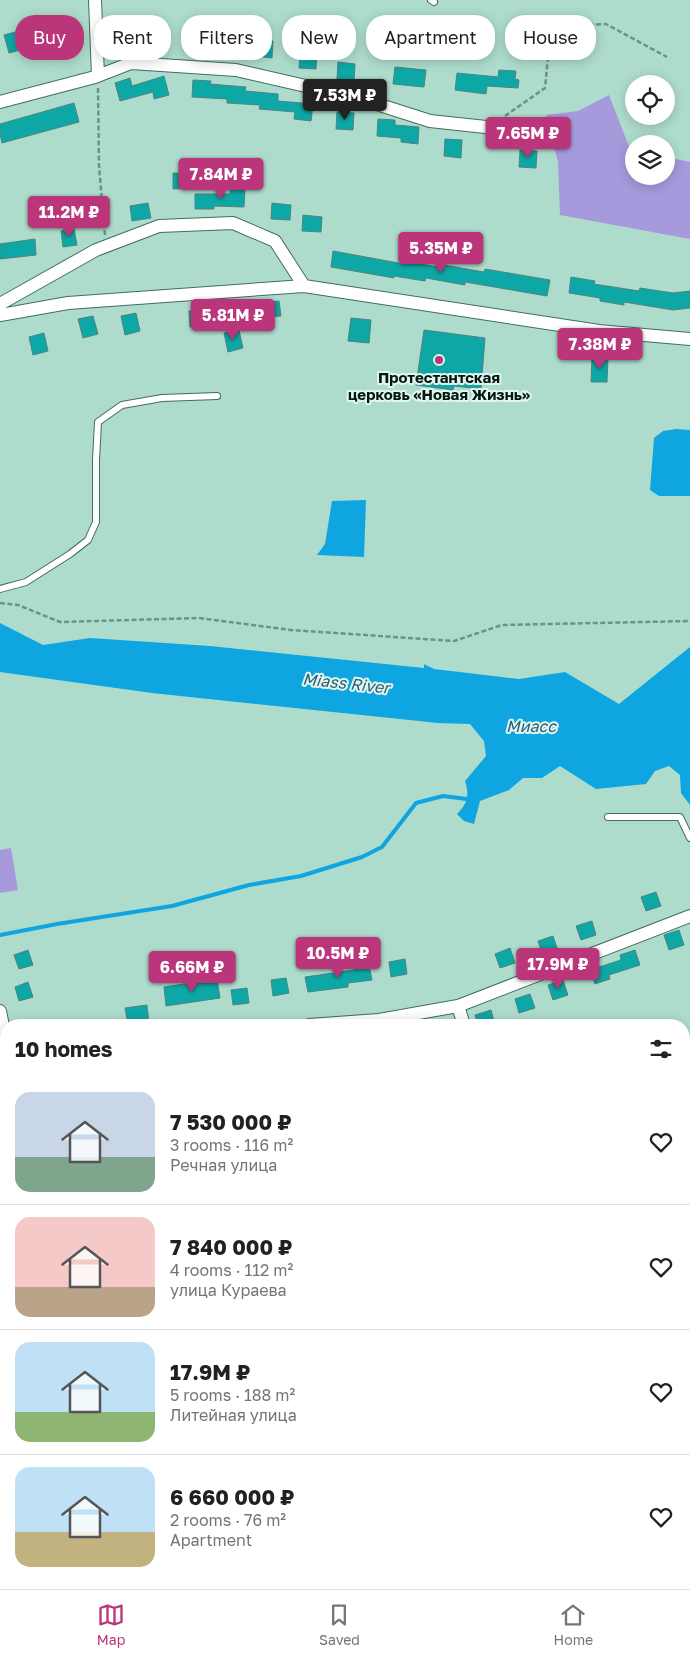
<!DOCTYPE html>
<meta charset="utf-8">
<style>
body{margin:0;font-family:"Golos Text",sans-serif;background:#f6f6f6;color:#202124;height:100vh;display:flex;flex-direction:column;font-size:19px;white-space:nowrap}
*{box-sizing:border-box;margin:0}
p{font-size:16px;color:#757577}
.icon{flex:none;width:28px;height:28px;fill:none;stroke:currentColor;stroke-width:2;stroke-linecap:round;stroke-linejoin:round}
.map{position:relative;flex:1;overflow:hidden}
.details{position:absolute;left:0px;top:1019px;width:690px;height:571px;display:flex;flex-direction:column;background:#fff;border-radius:20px 20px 0 0;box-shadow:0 2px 12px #0003}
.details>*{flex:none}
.hud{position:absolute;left:15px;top:15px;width:660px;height:45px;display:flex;gap:10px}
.tools{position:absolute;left:625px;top:75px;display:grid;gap:10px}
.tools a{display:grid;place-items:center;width:50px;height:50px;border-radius:50%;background:#fff;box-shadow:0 2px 12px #0003;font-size:25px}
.price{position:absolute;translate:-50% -42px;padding:0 11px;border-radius:5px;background:#ba357a;color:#fff;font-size:16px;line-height:32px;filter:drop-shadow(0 1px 2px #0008)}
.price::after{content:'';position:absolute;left:50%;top:30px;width:15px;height:11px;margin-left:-8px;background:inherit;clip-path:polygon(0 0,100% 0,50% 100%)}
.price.on{background:#222;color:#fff}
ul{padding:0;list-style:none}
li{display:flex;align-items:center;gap:15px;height:125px;padding:0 15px}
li+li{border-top:1px solid #e0e0e0}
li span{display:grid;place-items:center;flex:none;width:140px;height:100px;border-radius:15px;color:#555}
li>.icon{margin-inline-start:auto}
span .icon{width:60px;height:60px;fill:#fffc;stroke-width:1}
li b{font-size:21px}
h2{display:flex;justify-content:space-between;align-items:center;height:60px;padding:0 15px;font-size:21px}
.tag{padding:0 18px;border-radius:20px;background:#fff;box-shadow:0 2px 12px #0003;font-size:18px;line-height:45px}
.tag.on{background:#ba357a;color:#fff}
.tab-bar{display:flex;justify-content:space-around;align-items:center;height:70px;border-top:1px solid #e0e0e0;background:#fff;font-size:14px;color:#757577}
.tab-bar a{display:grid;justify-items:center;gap:2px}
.tab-bar .on{color:#ba357a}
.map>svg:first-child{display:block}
.green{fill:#a79adc}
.water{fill:#0ea5e0}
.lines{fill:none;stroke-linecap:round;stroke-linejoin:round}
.stream{stroke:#0ea5e0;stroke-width:4}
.building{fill:#0da7a5;stroke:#518280}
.service-casing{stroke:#426d61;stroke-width:8}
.minor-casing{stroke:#426d61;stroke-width:14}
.tertiary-casing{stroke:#426d61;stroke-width:18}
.path{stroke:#6d9186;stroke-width:2.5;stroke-dasharray:5 2.5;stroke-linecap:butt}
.service{stroke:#fff;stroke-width:6}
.minor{stroke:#fff;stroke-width:12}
.tertiary{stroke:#fff;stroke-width:16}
.poi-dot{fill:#ba357a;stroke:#e0f7ef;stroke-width:2}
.labels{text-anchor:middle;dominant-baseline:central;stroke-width:4;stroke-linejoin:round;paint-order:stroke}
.poi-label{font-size:15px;font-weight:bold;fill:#051712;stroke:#e0f7ef}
.water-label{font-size:16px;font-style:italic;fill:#2b5d76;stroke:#e0f7ef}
</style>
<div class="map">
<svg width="690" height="1589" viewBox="0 0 690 1589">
<rect width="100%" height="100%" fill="#addccd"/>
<path class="green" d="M609,95L630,149L634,150V176H666V157L690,162V239L560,215L558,162L546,115L578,111Z
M11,848L18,890L0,893V850Z"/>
<path class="water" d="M676,429L690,430V496H659L650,490L654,438L663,431Z
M366,500L364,557L317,555L325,544L332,501Z
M0,623L43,645L90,638L210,646L424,668V664L434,669L519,679L565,672L619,704L690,647V805L681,793L680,775L669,766L655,771L646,784L596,789L560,766L542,778H523L509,790L480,801L474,824L464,821L457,814C467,804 470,796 465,781L486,756L484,741L470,724L438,723L152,693L0,672Z"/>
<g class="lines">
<path class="stream" d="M0,935L57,924L172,906L249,885L301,876L362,857L382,847L416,803L443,796L467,799"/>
</g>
<path class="building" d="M53,19L58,37L43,42L38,23Z
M152,24L169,26L168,43L150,41Z
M190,27L234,29L233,46L188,44Z
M116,28L133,30L131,47L114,45Z
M19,31L24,49L9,53L4,35Z
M256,39L273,41L272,58L255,56Z
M300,51L317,52L316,69L299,68Z
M338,62L355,64L354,81L337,79Z
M395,67L426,70L424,87L393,84Z
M499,70L516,71L515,79L519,80L518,88L487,86L486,94L455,90L457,73L498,77Z
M164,76L169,95L154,99L153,92L120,101L115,83L130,78L132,86Z
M193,80L211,81L210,84L246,87L245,91L278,94V101L313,104L311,121L294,119L295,112L259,109L260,105L227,103V99L192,97Z
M74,103L79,122L2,143L0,134V124Z
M337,112L354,113L353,130L336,129Z
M378,119L395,120V125L419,127L418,144L401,142V138L377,136Z
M445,139L462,140L461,158L444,156Z
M520,150L537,151L536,168L519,167Z
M173,173H192V188L173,189Z
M230,188L245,189L244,207L214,206V209H195V194H230Z
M148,203L151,218L132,221L130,206Z
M272,203L291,205L290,220L271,219Z
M303,215L322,217L321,232L302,231Z
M74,229L77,245L63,247L61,231Z
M35,239L36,255L0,259V244Z
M333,251L404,264L405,261L443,268L444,265L484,272L485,269L550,280L547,296L465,282V285L426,278L425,281L394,276V278L331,267Z
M571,277L595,281L594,284L639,291L640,288L673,293L690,291V308L673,310L624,302V305L600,301V298L569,293Z
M279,301L281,316L262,318L261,303Z
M207,310L209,325L190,327L189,311Z
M136,313L140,331L125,335L121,316Z
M93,316L98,334L83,338L78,319Z
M351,318L371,320L369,343L348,341Z
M239,330L243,348L228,352L224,333Z
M424,330L485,338L481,389L454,386L453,390L416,385Z
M44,333L48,351L33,355L29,337Z
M592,358H608L607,382H591Z
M656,892L661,906L646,911L641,897Z
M592,921L596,935L581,940L576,926Z
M679,930L684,945L669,950L664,935Z
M553,936L558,951L543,956L538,941Z
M510,948L515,963L500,968L495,954Z
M28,950L33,965L19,969L14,955Z
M635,950L640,965L609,975L610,979L595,984L590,970L621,960L620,955Z
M405,959L407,974L391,977L389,962Z
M369,965L372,980L348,983V987L308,992L305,977L354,970V967Z
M286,978L289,993L273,996L271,980Z
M217,979L220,998L166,1006L164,987Z
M563,980L568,995L553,1000L548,985Z
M28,982L33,997L19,1001L15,987Z
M247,988L249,1003L233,1005L231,990Z
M530,994L535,1008L519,1013L515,999Z
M147,1005L149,1024L128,1025L125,1008Z
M491,1010L495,1025H478L475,1015Z"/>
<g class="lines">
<defs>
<path id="service" d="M431,0L434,2
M0,589L26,582L70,554L88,540L96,522V460L98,422L122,405L162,398L217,396
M608,817H680L690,838
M0,1399L6,1390"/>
<path id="minor" d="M95,0L98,76
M0,102L95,77L131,63L236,70L358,98L430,121L532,132
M0,304L96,250L159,226L233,223L275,241L304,286L599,331L690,339
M0,315L68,303L304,286
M458,1006L464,1025
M0,1011L6,1041
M309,1025L379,1020L458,1006L690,916
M0,1146L6,1145
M684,1214L690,1211
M684,1381L690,1379
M272,1584L277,1589
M468,1584L488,1589
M382,1589L390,1584"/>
<path id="tertiary" d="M684,1086L690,1084
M121,1584L122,1589"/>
</defs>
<use href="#service" class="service-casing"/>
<use href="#minor" class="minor-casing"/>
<use href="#tertiary" class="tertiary-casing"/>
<path class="path" d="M98,88L99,166L105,235
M505,116L545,88L550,37L564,26L606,24L667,57
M0,603L18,605L60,622L199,618L291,630L454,641L502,625L690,621
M684,1541L690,1544"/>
<use href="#service" class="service"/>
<use href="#minor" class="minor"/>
<use href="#tertiary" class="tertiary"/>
</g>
<circle class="poi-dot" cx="439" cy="360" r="5"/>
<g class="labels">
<g class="poi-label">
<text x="439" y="377">Протестантская<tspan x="439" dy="17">церковь «Новая Жизнь»</tspan></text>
</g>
<g class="water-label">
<text transform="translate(346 683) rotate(6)">Miass River</text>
<text x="531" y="726">Миасс</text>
</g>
</g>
</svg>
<div class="tools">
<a><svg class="icon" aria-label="locate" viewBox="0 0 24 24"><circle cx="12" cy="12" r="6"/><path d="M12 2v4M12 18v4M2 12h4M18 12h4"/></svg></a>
<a><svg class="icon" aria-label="layers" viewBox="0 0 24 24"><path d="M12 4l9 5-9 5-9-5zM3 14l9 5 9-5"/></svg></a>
</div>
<b class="price on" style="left:345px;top:121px">7.53M ₽</b>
<b class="price" style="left:528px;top:159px">7.65M ₽</b>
<b class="price" style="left:221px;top:200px">7.84M ₽</b>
<b class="price" style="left:69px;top:238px">11.2M ₽</b>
<b class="price" style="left:441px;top:274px">5.35M ₽</b>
<b class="price" style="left:233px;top:341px">5.81M ₽</b>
<b class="price" style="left:600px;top:370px">7.38M ₽</b>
<b class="price" style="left:338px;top:979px">10.5M ₽</b>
<b class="price" style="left:558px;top:990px">17.9M ₽</b>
<b class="price" style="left:192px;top:993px">6.66M ₽</b>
<div class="hud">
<a class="tag on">Buy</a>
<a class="tag">Rent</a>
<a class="tag">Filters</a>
<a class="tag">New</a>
<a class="tag">Apartment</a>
<a class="tag">House</a>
</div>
<section class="details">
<h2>10 homes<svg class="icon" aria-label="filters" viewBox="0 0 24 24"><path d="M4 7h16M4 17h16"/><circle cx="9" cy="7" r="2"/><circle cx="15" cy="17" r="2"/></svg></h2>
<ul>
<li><span style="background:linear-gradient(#c9d6e8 65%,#7fa58c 0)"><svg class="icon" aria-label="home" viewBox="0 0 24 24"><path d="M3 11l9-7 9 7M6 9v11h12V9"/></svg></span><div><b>7 530 000 ₽</b><p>3 rooms · 116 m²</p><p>Речная улица</p></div><svg class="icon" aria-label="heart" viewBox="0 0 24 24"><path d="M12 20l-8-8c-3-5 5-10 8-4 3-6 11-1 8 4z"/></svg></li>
<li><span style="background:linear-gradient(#f6c9c9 70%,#b9a48a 0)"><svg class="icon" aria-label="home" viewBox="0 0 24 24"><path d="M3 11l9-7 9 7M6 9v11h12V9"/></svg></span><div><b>7 840 000 ₽</b><p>4 rooms · 112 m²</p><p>улица Кураева</p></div><svg class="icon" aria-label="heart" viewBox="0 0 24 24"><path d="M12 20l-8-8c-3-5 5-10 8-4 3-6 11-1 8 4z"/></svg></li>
<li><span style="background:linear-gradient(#bfe0f5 70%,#8fb573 0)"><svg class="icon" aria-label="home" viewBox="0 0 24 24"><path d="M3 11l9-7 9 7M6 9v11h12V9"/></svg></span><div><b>17.9M ₽</b><p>5 rooms · 188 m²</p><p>Литейная улица</p></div><svg class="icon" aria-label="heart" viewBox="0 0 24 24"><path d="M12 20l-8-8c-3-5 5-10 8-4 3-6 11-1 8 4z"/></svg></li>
<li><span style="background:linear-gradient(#bfe0f5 65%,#c2b280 0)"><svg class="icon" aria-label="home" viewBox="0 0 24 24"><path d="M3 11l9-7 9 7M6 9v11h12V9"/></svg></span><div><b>6 660 000 ₽</b><p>2 rooms · 76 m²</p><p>Apartment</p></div><svg class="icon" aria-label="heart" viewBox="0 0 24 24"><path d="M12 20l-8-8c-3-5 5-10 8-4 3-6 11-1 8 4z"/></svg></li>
</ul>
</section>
</div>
<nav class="tab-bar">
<a class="on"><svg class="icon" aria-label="map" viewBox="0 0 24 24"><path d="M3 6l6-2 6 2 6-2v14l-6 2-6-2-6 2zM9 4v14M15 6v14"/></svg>Map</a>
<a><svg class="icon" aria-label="saved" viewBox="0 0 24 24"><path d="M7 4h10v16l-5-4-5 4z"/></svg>Saved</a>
<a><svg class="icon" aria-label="home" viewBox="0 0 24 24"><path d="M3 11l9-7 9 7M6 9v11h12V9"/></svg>Home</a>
</nav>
